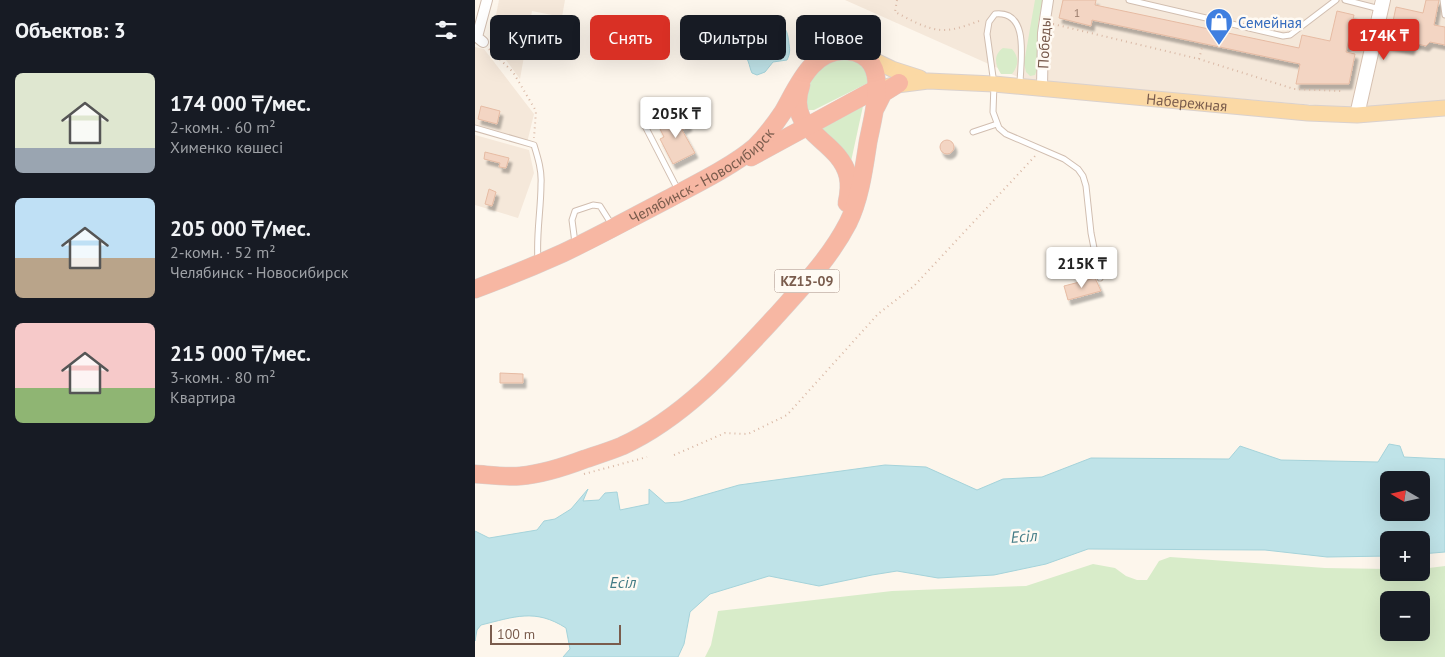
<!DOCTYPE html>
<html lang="ru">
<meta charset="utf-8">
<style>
body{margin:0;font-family:"PT Sans",sans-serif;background:#20242c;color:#f1f3f6;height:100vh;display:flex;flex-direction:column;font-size:19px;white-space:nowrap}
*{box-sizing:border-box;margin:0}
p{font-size:16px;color:#9ea1a6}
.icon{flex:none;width:28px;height:28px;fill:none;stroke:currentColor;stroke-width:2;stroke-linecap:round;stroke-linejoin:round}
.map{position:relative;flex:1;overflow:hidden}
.sheet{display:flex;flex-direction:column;background:#171b24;width:475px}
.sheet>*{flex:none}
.hud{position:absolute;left:15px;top:15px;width:475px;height:45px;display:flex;gap:10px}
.needle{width:32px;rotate:279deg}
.fabs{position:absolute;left:905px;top:471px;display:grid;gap:10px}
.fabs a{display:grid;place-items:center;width:50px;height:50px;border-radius:8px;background:#171b24;box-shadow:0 5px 20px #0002;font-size:25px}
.scale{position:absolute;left:15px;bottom:12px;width:131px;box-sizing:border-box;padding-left:5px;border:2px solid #7a5c4d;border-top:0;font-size:14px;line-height:18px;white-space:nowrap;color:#7a5c4d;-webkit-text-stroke:4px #fffaf3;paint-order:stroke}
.price{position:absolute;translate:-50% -42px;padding:0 11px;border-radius:5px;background:#fff;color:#222;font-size:16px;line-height:32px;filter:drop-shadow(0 1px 2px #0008)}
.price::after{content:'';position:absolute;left:50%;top:30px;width:15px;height:11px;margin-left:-8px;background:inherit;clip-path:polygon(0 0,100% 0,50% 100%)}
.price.current{background:#d93025;color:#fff}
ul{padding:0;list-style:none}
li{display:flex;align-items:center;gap:15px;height:125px;padding:0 15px}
li span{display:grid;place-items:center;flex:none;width:140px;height:100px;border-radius:8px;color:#555}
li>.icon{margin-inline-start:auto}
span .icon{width:60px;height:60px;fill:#fffc;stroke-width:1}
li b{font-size:21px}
h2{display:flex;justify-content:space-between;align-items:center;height:60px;padding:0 15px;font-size:21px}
.tag{padding:0 18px;border-radius:8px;background:#171b24;box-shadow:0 5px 20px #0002;font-size:18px;line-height:45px}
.tag.current{background:#d93025;color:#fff}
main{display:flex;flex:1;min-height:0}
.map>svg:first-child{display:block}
.residential{fill:#f5e8da}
.green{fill:#d8ecc9;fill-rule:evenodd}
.water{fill:#bfe3e8;stroke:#a5d3da;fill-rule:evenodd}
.building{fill:#f3d5c3;stroke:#e6bba3;filter:url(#shadow)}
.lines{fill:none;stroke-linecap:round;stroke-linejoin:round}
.lane-casing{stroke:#d1beb0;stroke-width:7}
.street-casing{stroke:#d1beb0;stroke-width:12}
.secondary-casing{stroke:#d6c0b0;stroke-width:16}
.primary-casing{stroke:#dad1cd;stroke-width:17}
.highway-casing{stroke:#dad1cd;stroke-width:19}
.path{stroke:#d9b8a5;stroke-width:2;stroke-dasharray:1 4;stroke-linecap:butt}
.lane{stroke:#fff;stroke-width:5}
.street{stroke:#fff;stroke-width:10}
.secondary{stroke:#fff;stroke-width:14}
.primary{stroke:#fbd9a5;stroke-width:15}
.highway{stroke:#f7b7a3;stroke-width:18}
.labels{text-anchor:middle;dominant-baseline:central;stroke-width:5;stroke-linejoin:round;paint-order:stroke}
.number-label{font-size:12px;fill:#987a6a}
.shield{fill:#fffaf3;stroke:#a28b7f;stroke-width:1}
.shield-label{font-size:14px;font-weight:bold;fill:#7a5c4d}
.shop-label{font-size:15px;fill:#366cbe;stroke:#fffaf3;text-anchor:start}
.street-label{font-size:15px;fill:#7a5c4d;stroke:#fffaf3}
.water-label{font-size:16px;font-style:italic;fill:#437c86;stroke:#fffaf3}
</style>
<main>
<section class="sheet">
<h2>Объектов: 3<svg class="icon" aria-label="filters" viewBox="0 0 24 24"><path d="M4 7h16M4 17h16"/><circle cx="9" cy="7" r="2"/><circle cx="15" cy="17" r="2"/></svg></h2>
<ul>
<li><span style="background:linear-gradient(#dfe7d0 75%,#9aa5b1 0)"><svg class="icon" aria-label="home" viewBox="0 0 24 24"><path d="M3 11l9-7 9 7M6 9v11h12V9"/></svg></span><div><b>174 000 ₸/мес.</b><p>2-комн. · 60 m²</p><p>Хименко көшесі</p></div></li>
<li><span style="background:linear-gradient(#bfe0f5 60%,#b9a48a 0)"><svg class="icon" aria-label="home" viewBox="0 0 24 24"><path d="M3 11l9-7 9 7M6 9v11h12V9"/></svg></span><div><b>205 000 ₸/мес.</b><p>2-комн. · 52 m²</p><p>Челябинск - Новосибирск</p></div></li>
<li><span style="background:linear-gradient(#f6c9c9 65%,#8fb573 0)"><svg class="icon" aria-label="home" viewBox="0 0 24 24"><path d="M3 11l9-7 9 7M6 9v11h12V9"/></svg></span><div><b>215 000 ₸/мес.</b><p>3-комн. · 80 m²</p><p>Квартира</p></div></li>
</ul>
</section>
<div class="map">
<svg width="970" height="657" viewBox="0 0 970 657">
<defs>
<filter id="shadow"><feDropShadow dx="3" dy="5" stdDeviation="1" flood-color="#0004"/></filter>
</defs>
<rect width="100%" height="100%" fill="#fdf6ec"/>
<path class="residential" d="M24,0H90L87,17L57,11L45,79L16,40Z
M370,0H899L877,108L552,81Z
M916,0H970V100L891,109Z
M0,47L9,49L59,114L52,143L0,127Z
M0,135L54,150L59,173L43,218L0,205Z"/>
<path class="green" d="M560,0H568L563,23L564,64L560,75L555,76L551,72L549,63Z
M528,48L537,49C544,57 544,65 537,74H526C520,65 518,55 528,48Z
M363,58L386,61L395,82L339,110H331L325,102L341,70Z
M390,97L375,166L338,126Z
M695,557L850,568L914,569V572H946V569L970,566V657H230L236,645L243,611L417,591L551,586L618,564L640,568L651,576L662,580H672L684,561ZM914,600H946V632H914Z"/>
<path class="water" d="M286,24C306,23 312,23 314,44C315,50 315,54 312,60L298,62L290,72L282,75L277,73C275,69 275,66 273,61C272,58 269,54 268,50C266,41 278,27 286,24Z
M914,444L925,446L929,457L970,459V552L946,554V540H914V556L852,557L790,550L613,549L571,564L519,575L463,578L422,571L397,575L344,586L294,576L235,594L215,612L209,644L203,657H88L95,649L91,628C60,608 39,617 6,625L2,630L0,641V531L14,538L62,530L69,521L80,519L96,509L113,489L108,501L124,500L130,493L142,492L145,510L174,504V489L190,503L205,502L264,485L410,465L451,467L502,490L528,479L567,477L616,458L754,459L765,446L806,460L903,462ZM914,480H946V512H914Z"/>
<path class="building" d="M588,0H621L620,5L824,48L827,35L855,41L862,11L879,15L871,52L880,54L874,84H821L825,64L617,20L616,26L584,18Z
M951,0H964L959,25L970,27V45L955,42L951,46L938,43L936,50L913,45L921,7L948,13Z
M27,22L38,24L35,38L25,36Z
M6,106L25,111L22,124L3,119Z
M206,113L214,126L207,130L220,153L198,164L185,139L189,137L183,125Z
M465 147a7 7 0 1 1 14 0a7 7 0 1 1-14 0Z
M10,152L34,158L31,168L24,167L25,163L9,159Z
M14,189L21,192L17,206L10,204Z
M620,278L626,291L593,300L589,286Z
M25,373L48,374V383H25Z"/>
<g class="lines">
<defs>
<path id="lane" d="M654,0L808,36L815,35L861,0
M870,0L905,9
M968,0L970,15
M545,85C545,63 556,10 520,14L514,22L512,34L519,84L518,112L524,128L531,134L589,159L603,169L608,176L611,186L616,233L625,278
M170,126L203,190
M0,128L59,145C63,158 67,171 66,184C66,210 61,234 63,260
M498,132L522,124
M100,243L97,220L100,211L118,205L125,206L137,225"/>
<path id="street" d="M8,42L2,37L12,0
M567,87L568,33L573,0"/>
<path id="secondary" d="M882,115L908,0"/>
<g id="primary">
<path d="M388,55L417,69L445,78"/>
<path id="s1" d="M414,86L453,81L519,84L833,113L882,115L970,108"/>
</g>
<g id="highway">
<path d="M326,85C309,133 364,138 373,176C375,185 374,194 372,203"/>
<path d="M401,107L408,93L424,83"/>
<path d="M276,157L401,89"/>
<path id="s2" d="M0,289C30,278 59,266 88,253C124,236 158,217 193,199C219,185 258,166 280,147C290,137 300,124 308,112C323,86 337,48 373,51C383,52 392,56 397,65C408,83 397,121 393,142C389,168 385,199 373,223C355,258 327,287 301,316C256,365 208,418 147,446C135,451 122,455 110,459C89,467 68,474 45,476C30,477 15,475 0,474"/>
</g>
</defs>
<use href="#lane" class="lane-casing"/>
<use href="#street" class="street-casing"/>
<use href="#secondary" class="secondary-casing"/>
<use href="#primary" class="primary-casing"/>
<use href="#highway" class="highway-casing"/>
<path class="path" d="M422,0L420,12C434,19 452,30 468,30C482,30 495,24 507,20
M578,24L724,59L819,89L866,91
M14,49L38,72L61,111L59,138
M724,59L728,44
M199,455L250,433L273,434L312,415L403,314L439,286L561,155
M109,474L172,457"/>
<use href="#lane" class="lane"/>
<use href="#street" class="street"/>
<use href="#secondary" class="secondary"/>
<use href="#primary" class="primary"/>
<use href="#highway" class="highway"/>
</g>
<defs>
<symbol id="shop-pin" viewBox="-11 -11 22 30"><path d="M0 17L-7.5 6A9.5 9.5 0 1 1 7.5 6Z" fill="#3f7fe0" stroke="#fffaf3"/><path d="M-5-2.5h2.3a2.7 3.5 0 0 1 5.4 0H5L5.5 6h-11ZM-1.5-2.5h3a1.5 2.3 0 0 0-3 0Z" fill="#fff"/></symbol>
</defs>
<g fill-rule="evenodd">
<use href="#shop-pin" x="728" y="6" width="32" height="43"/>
</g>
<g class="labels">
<g class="number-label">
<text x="602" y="12">1</text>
</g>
<rect class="shield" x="299.5" y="269.5" width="65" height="23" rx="4"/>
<g class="shield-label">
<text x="332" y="281">KZ15-09</text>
</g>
<g class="shop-label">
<text x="763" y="22">Семейная</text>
</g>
<g class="street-label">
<text transform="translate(569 43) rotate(-87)">Победы</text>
<text stroke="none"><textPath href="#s1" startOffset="299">Набережная</textPath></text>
<text stroke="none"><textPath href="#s2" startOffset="254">Челябинск - Новосибирск</textPath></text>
</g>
<g class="water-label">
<text transform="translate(549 536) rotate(-4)">Есіл</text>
<text x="148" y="582">Есіл</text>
</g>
</g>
</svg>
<div class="fabs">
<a><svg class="needle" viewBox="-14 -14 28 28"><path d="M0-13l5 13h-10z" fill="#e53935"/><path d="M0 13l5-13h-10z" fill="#9ea1a6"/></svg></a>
<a>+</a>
<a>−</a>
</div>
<div class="scale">100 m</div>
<b class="price current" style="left:909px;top:61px">174K ₸</b>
<b class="price" style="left:201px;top:139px">205K ₸</b>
<b class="price" style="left:607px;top:289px">215K ₸</b>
<div class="hud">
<a class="tag">Купить</a>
<a class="tag current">Снять</a>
<a class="tag">Фильтры</a>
<a class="tag">Новое</a>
</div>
</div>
</main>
